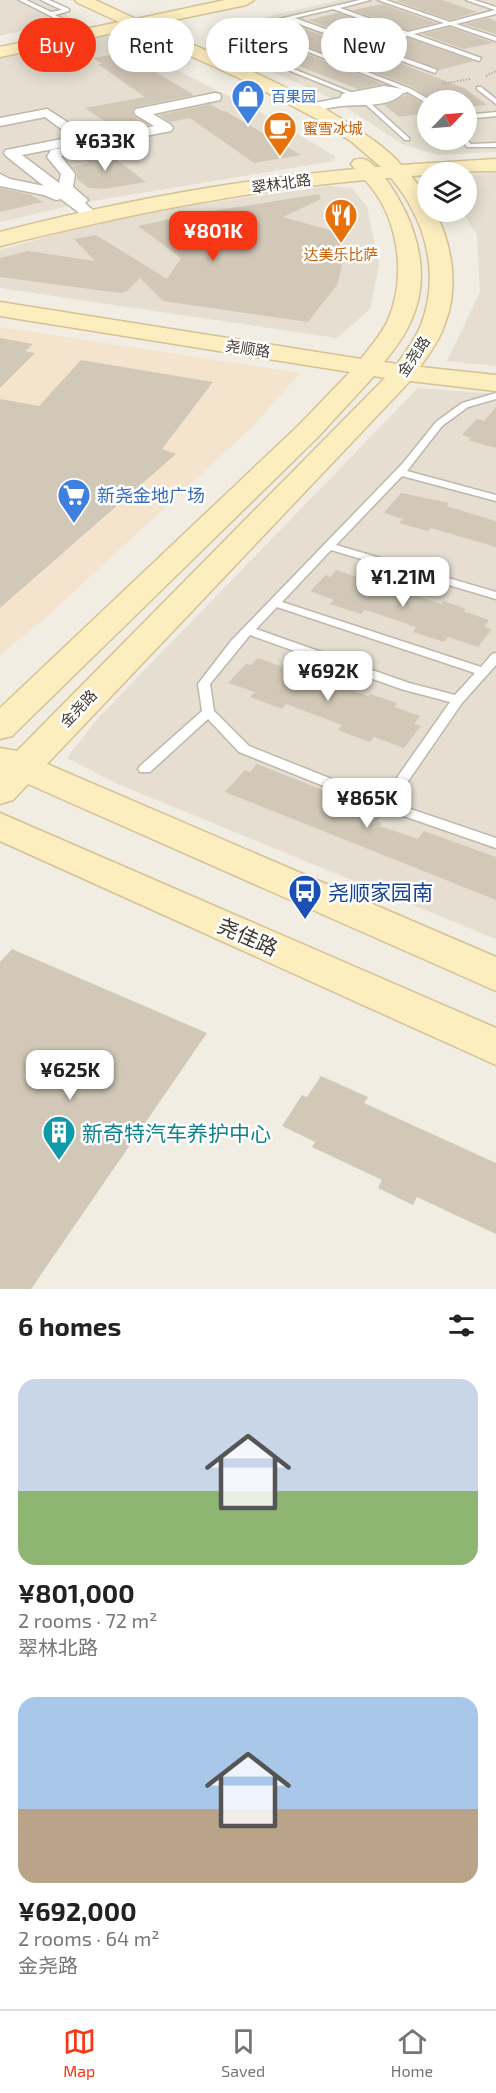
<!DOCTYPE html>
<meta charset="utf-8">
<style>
body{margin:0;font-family:"Exo 2","Noto Sans SC",sans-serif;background:#f6f6f6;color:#222;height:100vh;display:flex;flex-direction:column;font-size:22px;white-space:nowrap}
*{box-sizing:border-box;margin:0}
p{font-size:20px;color:#767676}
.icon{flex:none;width:33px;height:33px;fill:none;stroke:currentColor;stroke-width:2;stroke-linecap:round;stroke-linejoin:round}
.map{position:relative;height:1289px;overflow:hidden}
.side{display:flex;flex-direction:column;background:#fff;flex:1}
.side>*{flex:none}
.guide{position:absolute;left:18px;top:18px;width:460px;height:54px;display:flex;gap:12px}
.needle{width:39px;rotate:65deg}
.controls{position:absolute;left:417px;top:90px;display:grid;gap:12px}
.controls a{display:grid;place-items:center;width:60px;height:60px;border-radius:50%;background:#fff;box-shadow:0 3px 15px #0003;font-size:30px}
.price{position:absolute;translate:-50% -51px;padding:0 14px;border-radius:12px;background:#fff;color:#222;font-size:20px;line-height:39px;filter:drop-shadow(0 2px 3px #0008)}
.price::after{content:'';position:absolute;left:50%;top:36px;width:18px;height:14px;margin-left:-9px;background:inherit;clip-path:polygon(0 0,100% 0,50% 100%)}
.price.current{background:#f63615;color:#fff}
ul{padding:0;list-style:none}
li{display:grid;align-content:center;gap:12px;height:318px;padding:0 18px}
li span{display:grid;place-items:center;height:186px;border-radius:18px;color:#555}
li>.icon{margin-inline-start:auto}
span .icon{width:108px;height:108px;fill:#fffc;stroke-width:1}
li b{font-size:26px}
h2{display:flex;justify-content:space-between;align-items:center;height:72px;padding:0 18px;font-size:26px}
.tag{padding:0 21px;border-radius:27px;background:#fff;box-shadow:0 3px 15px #0003;font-size:21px;line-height:54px}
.tag.current{background:#f63615;color:#fff}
.tabs{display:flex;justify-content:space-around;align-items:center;height:84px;border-top:2px solid #e0e0e0;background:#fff;font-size:16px;color:#767676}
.tabs a{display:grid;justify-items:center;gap:3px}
.tabs .current{color:#f63615}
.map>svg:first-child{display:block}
.residential{fill:#e5ded1;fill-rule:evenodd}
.commercial{fill:#f4e3cd}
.building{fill:#d2c8b8}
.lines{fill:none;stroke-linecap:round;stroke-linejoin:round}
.lane-casing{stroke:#bfb7a9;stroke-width:3}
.street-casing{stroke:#bfb7a9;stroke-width:3}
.secondary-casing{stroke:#d4c295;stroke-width:3}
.path{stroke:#bdb097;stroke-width:2;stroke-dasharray:1.5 1.5;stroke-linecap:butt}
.lane{fill:#fff;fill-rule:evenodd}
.street{fill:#fff;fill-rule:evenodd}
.secondary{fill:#fdeec0;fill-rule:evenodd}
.labels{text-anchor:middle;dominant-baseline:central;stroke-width:5;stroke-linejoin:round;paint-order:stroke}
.far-shop-label{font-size:15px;fill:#366cbe;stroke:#fff;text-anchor:start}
.far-food-label{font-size:15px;fill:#c56008;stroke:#fff;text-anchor:start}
.far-street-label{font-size:15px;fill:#423c33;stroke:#fff}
.shop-label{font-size:18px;fill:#366cbe;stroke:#fff;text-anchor:start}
.near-transit-label{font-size:21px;fill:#164399;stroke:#fff;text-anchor:start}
.near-street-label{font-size:21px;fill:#423c33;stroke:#fff}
.near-culture-label{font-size:21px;fill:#0d838f;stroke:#fff;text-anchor:start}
</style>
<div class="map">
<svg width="496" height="1289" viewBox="0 0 496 1289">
<rect width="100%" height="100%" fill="#f1ede3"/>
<path class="residential" d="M0,0H39L61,10L71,19L0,36Z
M340,0H496V152L438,155L404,145L333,99L204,41L235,32L221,27ZM428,100H466V140H428Z
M105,36L113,38L256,110L335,156L334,161L81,203L0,222V58Z
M496,173V366L447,361L480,292L477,235L462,212H466L467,175Z
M329,186L352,188L367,207L379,264L370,309L337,338L0,288V250L92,224L200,204Z
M418,388L496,394V939L120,785L67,758L98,718Z"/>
<path class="commercial" d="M0,327L300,373L251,428L44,619L0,655Z"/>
<path class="building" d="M402,0H442L477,12L450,20L396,1Z
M383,4L436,23L408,30L353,10Z
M338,13L394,34L364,41L308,20Z
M488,18L496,21V34L464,24Z
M292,24L349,45L321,52L267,30Z
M450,27L494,43L463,49L422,34Z
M253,33L383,84L358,89L228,38Z
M408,38L474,61L439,70L378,45Z
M363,49L464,88L487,105L466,107V100H432L412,87L334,56Z
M123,53L194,95L136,107L132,111L134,116L148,125L119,131L85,108L145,97L98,64H102L93,58Z
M408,94L428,106V113L399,117L384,105Z
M210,104L222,111H225L301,155L254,163L190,118L170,122L159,115Z
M104,150L146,182L104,189L89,188L77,179V173L72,167L90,163L79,155Z
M0,188L31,195L43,202L0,212Z
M319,194L321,199L283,217L340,233L343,262L337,285L308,322L163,301L140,278L127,291L120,293L0,277V258L28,251L95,261L74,239L96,235L167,279L181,258L138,226L188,215Z
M0,338L33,344L25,351L35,353L0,388Z
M81,360L213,382L162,449L176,454L0,608V399L39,406Z
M496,407V448L468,440L471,438L462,435L477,419L484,421Z
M401,493L449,503L446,506L496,521V547L431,528L428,531L399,523L403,519L384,513Z
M336,570L360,578L363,575L385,583L383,585L441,604L444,601L466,609L463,611L489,620L484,627L492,629L478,647L448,637L444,642L413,632L416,627L375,613L365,610L361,614L330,604L334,600L310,591L326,575L330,577Z
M258,658L283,667L286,664L309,672L307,675L368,696L370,694L397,703L394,707L420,716L414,724L421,726L404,748L374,737L370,742L338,730L342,725L286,704L282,709L250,697L255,692L228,683L246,664L251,665Z
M257,764L383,814L378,821L382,823L380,826L418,839L424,831L496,857V900L225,792L245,770L250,772Z
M12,949L207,1033L31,1289H0V962Z
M321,1076L368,1097L364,1103L496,1163V1234L417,1197L413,1205L378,1188L382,1180L312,1147L315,1142L282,1126L302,1095L307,1097Z"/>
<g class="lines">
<defs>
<path id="lane" d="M19,0H26L51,12L62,10L41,0H49L69,9V11L55,15L81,28L76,29Z
M360,0H370L340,8L408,32L444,23L378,0H386L450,22L495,10L466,0H474L496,7V14L456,24L496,37V41L450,25L414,34L481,58L479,61L408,36L370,45L437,70L435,73L363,47L327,56L411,89L430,100H428V104L408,92L398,94L395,92L402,89L245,27ZM333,9L402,34L364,43L295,18ZM288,20L357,45L321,54L254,27Z
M220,41H224L358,95L353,96L220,43Z
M477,87H481L496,99V104L477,89Z
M363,100H367L409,138V140H405L363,102Z
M496,112V116L466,119V115Z
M466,139L471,144L496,143V147H467L461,140Z
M496,393V399L468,407L442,426L407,471L496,495V501L402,476L336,545L496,592V599L331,550L282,602L481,667L492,654L496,653V665L462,703L393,803L496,838V848L366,803L239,752L208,719L150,772H140L138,769L140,766L202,711L198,684L231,641L403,463L436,422L462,403ZM277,607L475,673L455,695L409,683L256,629ZM250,635L401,689L450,702L382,799L249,746L214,711L210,684Z"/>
<path id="street" d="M384,86L403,89L404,92C391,108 361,104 342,106C331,107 320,110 309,112L302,108L304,105L340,98L342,94Z
M215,93L220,94L221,97L220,100L153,114L171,125L173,128L171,131L130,139L129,143L124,144L61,156L75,174L73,187L88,200L85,203L95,212L92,215H82L61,199L56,200L44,195L0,186V174L10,179L44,186L6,156L4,153L6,150L72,137L45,117L0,126V118L47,109L89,136L91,139L89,142L22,155L59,183L61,174L47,157L51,150L126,136L127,132L154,126L136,115L134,112L136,109Z"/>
<path id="secondary" d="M75,0H95L136,19L225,0H254L246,5L150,25C216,56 286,83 348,123C366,135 387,148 401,165L496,159V171L428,172V175L411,176L428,197V212H435C453,246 459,290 444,326C439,341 429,354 420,367L496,375V391L410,381L47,764L496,957V991L28,784L13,800L0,804V748L17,751L385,378L374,376L318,437L12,736L0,739V708L299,425L350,372L0,316V302L361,359C370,347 382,334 388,320C407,276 399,216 365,180C241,191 121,216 0,246V232C116,202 235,180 355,169L351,164L354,160C364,157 368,160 375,167H381L352,142L317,119L243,80L132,29L0,57V47L119,22L78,3ZM385,178H391C425,218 441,273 421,325C415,339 406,352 397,364L384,362C394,350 404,337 410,323C434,274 415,219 385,178Z
M0,813L496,1028V1065L0,841Z"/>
</defs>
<use href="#lane" class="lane-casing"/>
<use href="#street" class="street-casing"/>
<use href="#secondary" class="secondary-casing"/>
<path class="path" d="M486,76L496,71
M442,84L470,79"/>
<use href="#lane" class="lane"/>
<use href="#street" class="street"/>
<use href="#secondary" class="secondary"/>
</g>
<defs>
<symbol id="shop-pin" viewBox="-11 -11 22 30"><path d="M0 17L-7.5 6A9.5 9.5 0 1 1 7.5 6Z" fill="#3f7fe0" stroke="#fff"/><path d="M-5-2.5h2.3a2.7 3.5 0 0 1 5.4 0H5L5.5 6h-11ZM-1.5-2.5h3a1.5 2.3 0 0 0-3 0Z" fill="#fff"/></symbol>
<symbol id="cafe-pin" viewBox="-11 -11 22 30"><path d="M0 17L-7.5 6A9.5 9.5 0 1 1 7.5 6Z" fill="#e8710a" stroke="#fff"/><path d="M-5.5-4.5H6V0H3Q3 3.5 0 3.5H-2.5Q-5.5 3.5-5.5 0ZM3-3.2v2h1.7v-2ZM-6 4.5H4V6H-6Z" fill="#fff"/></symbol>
<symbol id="restaurant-pin" viewBox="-11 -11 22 30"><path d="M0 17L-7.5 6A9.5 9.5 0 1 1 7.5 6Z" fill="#e8710a" stroke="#fff"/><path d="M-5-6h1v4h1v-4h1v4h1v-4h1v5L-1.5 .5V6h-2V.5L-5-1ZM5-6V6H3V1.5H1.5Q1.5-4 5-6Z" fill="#fff"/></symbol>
<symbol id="supermarket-pin" viewBox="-11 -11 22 30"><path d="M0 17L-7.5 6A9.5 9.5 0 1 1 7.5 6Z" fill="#3f7fe0" stroke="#fff"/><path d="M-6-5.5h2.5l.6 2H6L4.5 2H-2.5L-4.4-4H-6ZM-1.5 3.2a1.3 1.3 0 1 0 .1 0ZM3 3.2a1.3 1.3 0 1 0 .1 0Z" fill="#fff"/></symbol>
<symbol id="bus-pin" viewBox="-11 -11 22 30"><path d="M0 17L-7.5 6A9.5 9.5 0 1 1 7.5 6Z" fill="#1a4fb4" stroke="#fff"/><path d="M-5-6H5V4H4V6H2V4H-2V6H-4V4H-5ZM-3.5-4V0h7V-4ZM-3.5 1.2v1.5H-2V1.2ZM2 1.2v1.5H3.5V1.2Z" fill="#fff"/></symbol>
<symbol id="building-pin" viewBox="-11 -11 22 30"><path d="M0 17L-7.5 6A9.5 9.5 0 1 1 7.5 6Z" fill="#0f9aa8" stroke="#fff"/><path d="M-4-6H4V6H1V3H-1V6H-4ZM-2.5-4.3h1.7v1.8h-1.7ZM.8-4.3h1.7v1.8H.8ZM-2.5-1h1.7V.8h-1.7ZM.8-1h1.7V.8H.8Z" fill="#fff"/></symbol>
</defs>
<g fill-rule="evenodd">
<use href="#shop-pin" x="229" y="77" width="38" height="52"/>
<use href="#cafe-pin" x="261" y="109" width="38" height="52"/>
<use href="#restaurant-pin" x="322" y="196" width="38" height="52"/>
<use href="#supermarket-pin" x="55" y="476" width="38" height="52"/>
<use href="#bus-pin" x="286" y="872" width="38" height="52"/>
<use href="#building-pin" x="40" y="1113" width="38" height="52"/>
</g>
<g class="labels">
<g class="far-shop-label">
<text x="271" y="96">百果园</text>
</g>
<g class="far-food-label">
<text x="303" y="128">蜜雪冰城</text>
<text x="341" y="254" text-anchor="middle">达美乐比萨</text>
</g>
<g class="far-street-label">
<text transform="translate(281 183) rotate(-8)">翠林北路</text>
<text transform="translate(248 348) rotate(9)">尧顺路</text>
<text transform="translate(413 356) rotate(-56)">金尧路</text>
<text transform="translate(78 708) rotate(-46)">金尧路</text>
</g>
<g class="shop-label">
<text x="97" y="495">新尧金地广场</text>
</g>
<g class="near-transit-label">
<text x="328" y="891">尧顺家园南</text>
</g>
<g class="near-street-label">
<text transform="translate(248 936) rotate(24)">尧佳路</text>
</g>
<g class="near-culture-label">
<text x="82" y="1132">新奇特汽车养护中心</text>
</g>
</g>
</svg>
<div class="controls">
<a><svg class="needle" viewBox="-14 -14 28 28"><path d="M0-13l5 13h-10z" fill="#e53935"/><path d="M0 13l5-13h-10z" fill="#767676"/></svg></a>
<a><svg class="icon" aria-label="layers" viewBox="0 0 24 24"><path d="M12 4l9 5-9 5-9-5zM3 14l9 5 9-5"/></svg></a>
</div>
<b class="price" style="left:105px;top:172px">¥633K</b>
<b class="price current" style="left:213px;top:262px">¥801K</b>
<b class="price" style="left:403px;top:608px">¥1.21M</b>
<b class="price" style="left:328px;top:702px">¥692K</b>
<b class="price" style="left:367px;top:829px">¥865K</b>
<b class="price" style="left:70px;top:1101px">¥625K</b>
<div class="guide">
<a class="tag current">Buy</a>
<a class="tag">Rent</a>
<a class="tag">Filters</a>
<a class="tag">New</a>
</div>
</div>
<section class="side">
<h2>6 homes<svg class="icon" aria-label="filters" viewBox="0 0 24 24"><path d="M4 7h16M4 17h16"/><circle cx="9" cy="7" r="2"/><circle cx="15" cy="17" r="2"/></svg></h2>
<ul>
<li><span style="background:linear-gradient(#c9d6e8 60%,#8fb573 0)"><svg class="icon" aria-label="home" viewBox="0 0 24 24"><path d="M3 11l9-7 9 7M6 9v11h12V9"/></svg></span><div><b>¥801,000</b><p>2 rooms · 72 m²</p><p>翠林北路</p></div></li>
<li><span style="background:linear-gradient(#a9c7e8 60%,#b9a48a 0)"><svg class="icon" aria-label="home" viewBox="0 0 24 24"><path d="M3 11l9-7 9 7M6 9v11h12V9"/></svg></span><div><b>¥692,000</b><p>2 rooms · 64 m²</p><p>金尧路</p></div></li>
</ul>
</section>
<nav class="tabs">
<a class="current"><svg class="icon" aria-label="map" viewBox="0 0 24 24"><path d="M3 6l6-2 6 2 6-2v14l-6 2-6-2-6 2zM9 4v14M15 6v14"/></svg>Map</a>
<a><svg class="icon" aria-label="saved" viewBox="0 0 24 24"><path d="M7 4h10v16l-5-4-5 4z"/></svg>Saved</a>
<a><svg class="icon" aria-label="home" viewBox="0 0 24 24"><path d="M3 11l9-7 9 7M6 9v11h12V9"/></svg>Home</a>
</nav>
